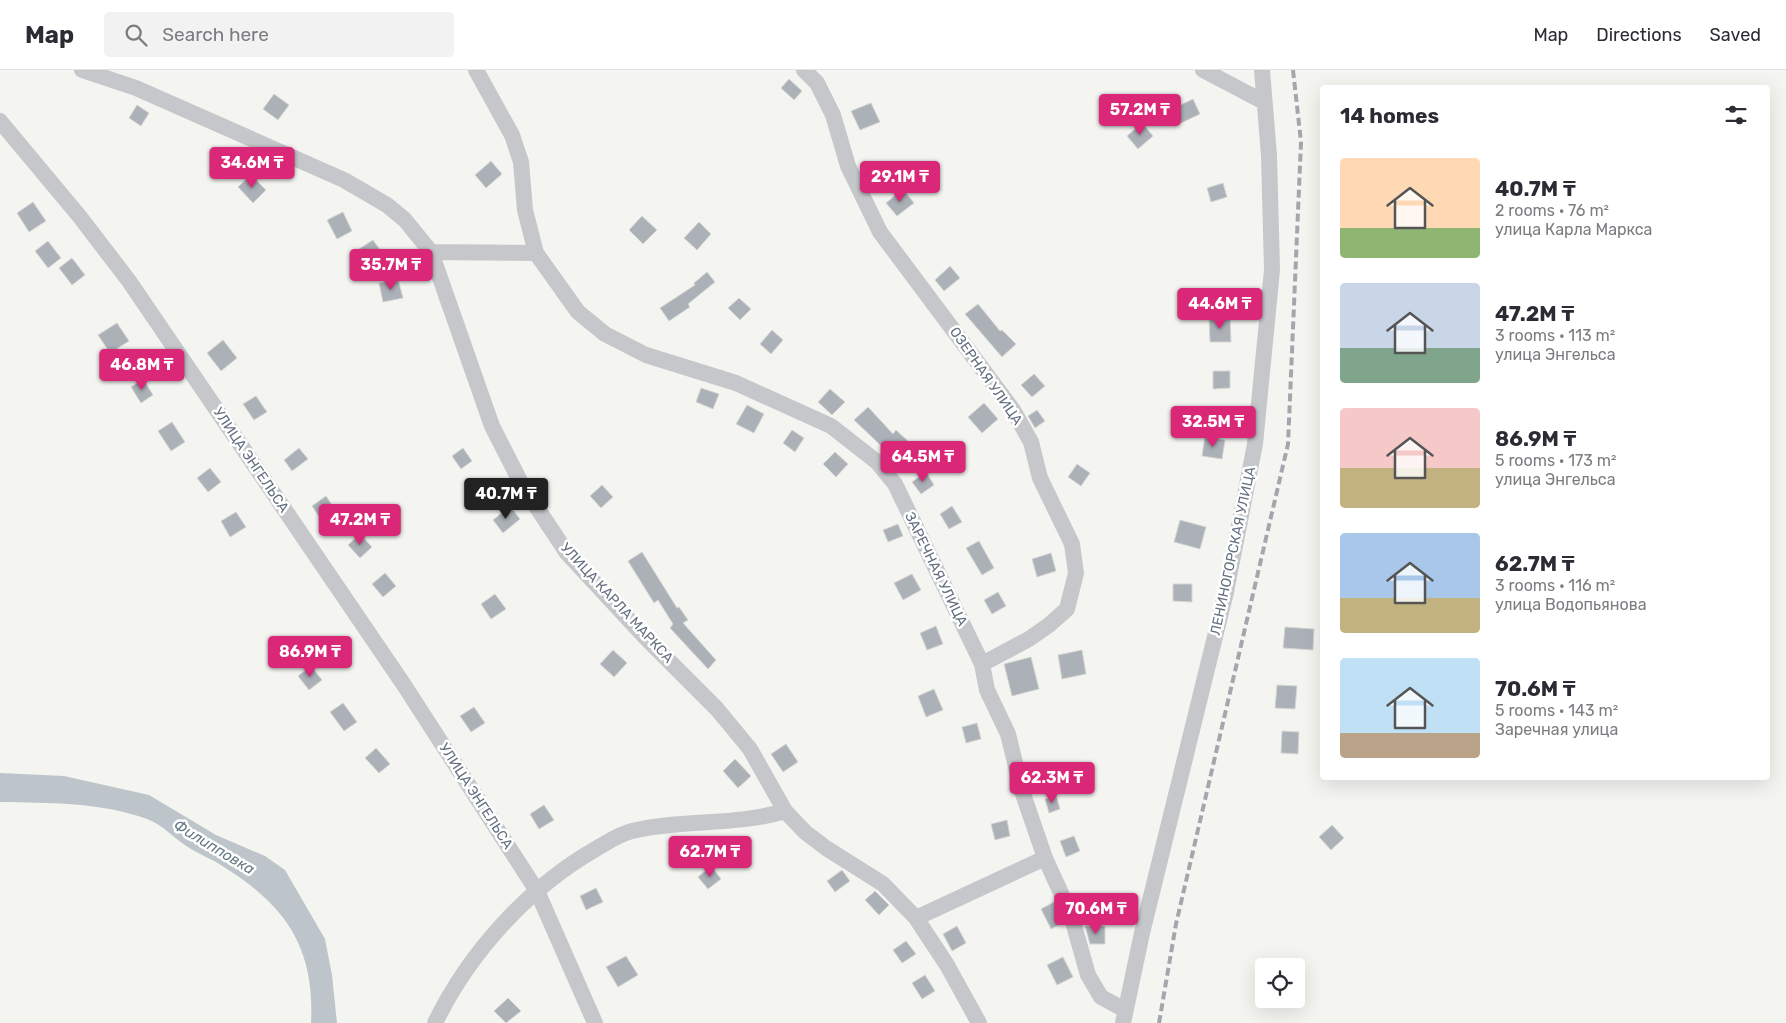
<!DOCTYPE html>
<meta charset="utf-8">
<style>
body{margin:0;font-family:Rubik,sans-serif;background:#f2f2f3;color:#2b2b33;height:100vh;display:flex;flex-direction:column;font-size:19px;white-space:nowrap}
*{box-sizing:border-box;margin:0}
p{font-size:16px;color:#7c7c81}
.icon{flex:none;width:28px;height:28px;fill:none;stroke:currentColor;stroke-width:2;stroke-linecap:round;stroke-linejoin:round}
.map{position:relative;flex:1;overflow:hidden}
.sheet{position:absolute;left:1320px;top:15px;width:450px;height:695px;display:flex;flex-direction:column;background:#fff;border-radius:5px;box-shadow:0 5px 20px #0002}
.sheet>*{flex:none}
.fabs{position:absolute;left:1255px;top:888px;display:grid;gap:10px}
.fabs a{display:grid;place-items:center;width:50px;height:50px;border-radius:5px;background:#fff;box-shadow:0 5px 20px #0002;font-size:25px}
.price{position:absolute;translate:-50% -42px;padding:0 11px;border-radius:5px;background:#db2777;color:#fff;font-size:16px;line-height:32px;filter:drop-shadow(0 1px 2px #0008)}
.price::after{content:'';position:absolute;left:50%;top:30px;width:15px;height:11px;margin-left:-8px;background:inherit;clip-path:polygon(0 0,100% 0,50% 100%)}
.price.selected{background:#222;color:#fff}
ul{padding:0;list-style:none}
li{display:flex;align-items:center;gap:15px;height:125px;padding:0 20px}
li span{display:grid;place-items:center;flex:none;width:140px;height:100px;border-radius:5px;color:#555}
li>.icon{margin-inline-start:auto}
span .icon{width:60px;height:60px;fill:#fffc;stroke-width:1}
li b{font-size:21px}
h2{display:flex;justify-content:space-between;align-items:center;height:60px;padding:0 20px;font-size:21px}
header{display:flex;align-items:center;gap:30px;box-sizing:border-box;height:70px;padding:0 25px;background:#fff;border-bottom:1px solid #e1e1e2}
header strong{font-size:24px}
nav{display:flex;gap:28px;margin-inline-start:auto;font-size:18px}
.search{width:350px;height:45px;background:#f2f2f3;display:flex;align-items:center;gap:12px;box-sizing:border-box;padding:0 18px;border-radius:5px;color:#7c7c81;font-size:19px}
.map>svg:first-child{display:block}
.water{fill:#bdc5ca}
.building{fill:#abb1b7;stroke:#d6d6d4}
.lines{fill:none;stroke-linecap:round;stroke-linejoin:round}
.minor{stroke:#c5c7cb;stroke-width:16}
.rail{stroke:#a3a7ad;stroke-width:4;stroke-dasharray:8 4;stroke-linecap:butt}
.labels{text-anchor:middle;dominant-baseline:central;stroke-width:5;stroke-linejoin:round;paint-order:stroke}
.street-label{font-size:14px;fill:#657181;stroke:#fff}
.water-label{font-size:15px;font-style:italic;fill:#657985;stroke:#fff}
</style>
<header>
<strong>Map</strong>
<div class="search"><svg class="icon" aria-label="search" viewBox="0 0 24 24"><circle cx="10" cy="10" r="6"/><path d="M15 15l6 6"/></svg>Search here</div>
<nav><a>Map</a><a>Directions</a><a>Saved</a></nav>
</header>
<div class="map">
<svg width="1786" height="953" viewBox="0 0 1786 953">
<rect width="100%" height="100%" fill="#f4f5f1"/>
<path class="water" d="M0,703L64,706L149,725L216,765L265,786L285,800L325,869L332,905L337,953H311C315,878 286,836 224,797C214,790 201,785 191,779C175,770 164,755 147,749C100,732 49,733 0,732Z"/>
<path class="building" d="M789,9L802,21L794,30L781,18Z
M274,24L289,35L278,50L263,39Z
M1193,29L1200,44L1181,53L1174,38Z
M871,33L880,52L860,60L851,41Z
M137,35L149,43L141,56L129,48Z
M1142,53L1153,66L1138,79L1127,66Z
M491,91L502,104L486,118L475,105Z
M251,105L266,120L253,133L238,117Z
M1223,113L1227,127L1211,132L1207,118Z
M903,119L914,133L897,146L886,133Z
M33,132L46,151L29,162L17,143Z
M343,142L352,161L337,169L327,150Z
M642,146L657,160L643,174L629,160Z
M699,152L711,164L697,180L684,168Z
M373,170L383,184L366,196L356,181Z
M48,171L61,188L48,198L35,181Z
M72,188L85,205L72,215L59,198Z
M950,196L960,208L944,221L935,210Z
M707,202L715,212L688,234L690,237L669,251L660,238L695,215L694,213Z
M398,209L403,228L383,232L379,213Z
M739,228L751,239L740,250L728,238Z
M978,234L1000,261L1002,260L1016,274L1002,287L965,244Z
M1209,248H1230L1231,272H1210Z
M117,253L129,271L110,283L98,265Z
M772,260L783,270L771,284L760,274Z
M223,270L237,288L221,301L207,283Z
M1213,301H1230V318L1213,319Z
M1034,304L1045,316L1032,327L1021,315Z
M143,309L153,325L141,333L131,317Z
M701,318L719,324L713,339L696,332Z
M830,319L845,332L832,345L818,332Z
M256,326L267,342L254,350L243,334Z
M984,333L998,349L982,363L968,347Z
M747,335L764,344L754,363L736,354Z
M868,337L893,364L896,360L910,373L894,388L854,350Z
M1037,340L1045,351L1035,358L1028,346Z
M172,352L185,372L171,381L158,361Z
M792,360L804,368L795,382L783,373Z
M1205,366L1225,370L1222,389L1202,386Z
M299,378L308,389L292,401L284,390Z
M463,378L472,391L461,399L452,386Z
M835,382L848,394L836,407L823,394Z
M1077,394L1090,403L1081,416L1068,407Z
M210,398L221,412L208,422L197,408Z
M926,402L934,415L921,424L912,412Z
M602,415L613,427L601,438L590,426Z
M326,426L336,441L322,451L312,436Z
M510,436L520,449L503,463L493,450Z
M952,436L962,452L949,459L940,444Z
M236,442L246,457L230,467L221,451Z
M1180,450L1206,457L1200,479L1174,472Z
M898,454L903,466L888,472L883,460Z
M360,464L372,477L360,488L348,475Z
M979,471L994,498L982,505L966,478Z
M642,482L677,538L679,537L688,550L683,553L716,590L708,599L670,558L673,554L658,530L654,533L628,491Z
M1051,483L1056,501L1037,507L1032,489Z
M385,503L396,516L383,527L372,514Z
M912,504L921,520L903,530L894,513Z
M1173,514H1192V532L1173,531Z
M998,522L1006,536L992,544L984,530Z
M495,524L506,539L491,549L481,534Z
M936,556L943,574L927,580L920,563Z
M1285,557L1314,559L1313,580L1283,578Z
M613,580L627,593L614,607L600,594Z
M1082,580L1086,604L1062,609L1058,585Z
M1031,587L1039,619L1012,626L1004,594Z
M311,596L322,610L309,620L298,606Z
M1277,615L1297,616L1295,639L1275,638Z
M934,619L943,640L926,647L918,626Z
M343,633L357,652L344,661L330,642Z
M474,637L485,653L471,662L460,646Z
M977,653L981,669L966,673L962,657Z
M1282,661L1299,662L1298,684L1281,683Z
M786,674L798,692L783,702L771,684Z
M376,678L390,694L379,703L365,688Z
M735,689L751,706L738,718L723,701Z
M1056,725L1060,739L1049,743L1045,729Z
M544,735L554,750L539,759L530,744Z
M1007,750L1010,766L995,770L991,754Z
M1332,755L1344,768L1331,780L1319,767Z
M1074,766L1080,781L1066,787L1060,771Z
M711,796L721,809L708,819L698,807Z
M842,800L850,811L835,822L827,811Z
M596,818L603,832L586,840L580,826Z
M875,821L889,835L879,845L865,830Z
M1054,832L1063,853L1051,859L1041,839Z
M957,856L966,873L952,881L943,864Z
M1105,856V874H1090L1085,856Z
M906,871L916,884L902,893L893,880Z
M626,886L638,905L618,917L606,897Z
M1063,887L1073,907L1057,915L1047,895Z
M925,905L935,921L922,929L912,913Z
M508,928L521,941L506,953L494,941Z"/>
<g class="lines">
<path class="minor" d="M82,0L136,18L344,110L387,135L405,150L431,182L492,356L522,415L567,483L645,567L717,639L750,679L785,741L805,762L826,778L883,814L916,848L947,895L979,953
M476,0L512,65L521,92L525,140L536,183L578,242L605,264L646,285L736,313L831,356L877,392L895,414L982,594L987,620L1008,664L1022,721L1045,788L1071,845L1088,905L1101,927L1125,940
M804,0L817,13L833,45L848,96L880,162L1013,340L1031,372L1040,408L1072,474L1076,503L1067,539L1049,555L1029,569L982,594
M1203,0L1264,32
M0,51L80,147L129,211L404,615L537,821L595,953
M431,182L536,183
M916,848L1045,788
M435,953C469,883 527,819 594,780C606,773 619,764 632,761C682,749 736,756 785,741
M1123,953L1142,863L1226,522L1255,374L1272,200L1269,85L1262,0"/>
<path class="rail" d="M1159,953L1176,854L1288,374L1301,72L1293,0"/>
</g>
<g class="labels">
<g class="street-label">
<text transform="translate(986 306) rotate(55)">ОЗЕРНАЯ УЛИЦА</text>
<text transform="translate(251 390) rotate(56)">УЛИЦА ЭНГЕЛЬСА</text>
<text transform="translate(1233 481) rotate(-78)">ЛЕНИНОГОРСКАЯ УЛИЦА</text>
<text transform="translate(936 499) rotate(64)">ЗАРЕЧНАЯ УЛИЦА</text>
<text transform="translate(617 533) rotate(47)">УЛИЦА КАРЛА МАРКСА</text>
<text transform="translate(476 726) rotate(57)">УЛИЦА ЭНГЕЛЬСА</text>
</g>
<g class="water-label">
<text transform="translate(214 777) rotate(31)">Филипповка</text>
</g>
</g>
</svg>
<div class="fabs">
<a><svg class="icon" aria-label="locate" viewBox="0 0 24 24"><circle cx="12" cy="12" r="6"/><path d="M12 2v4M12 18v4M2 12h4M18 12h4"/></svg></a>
</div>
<b class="price" style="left:1140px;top:66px">57.2M ₸</b>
<b class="price" style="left:252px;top:119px">34.6M ₸</b>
<b class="price" style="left:900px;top:133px">29.1M ₸</b>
<b class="price" style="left:391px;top:221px">35.7M ₸</b>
<b class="price" style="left:1220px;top:260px">44.6M ₸</b>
<b class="price" style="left:142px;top:321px">46.8M ₸</b>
<b class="price" style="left:1213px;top:378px">32.5M ₸</b>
<b class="price" style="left:923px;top:413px">64.5M ₸</b>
<b class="price selected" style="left:506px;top:450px">40.7M ₸</b>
<b class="price" style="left:360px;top:476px">47.2M ₸</b>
<b class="price" style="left:310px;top:608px">86.9M ₸</b>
<b class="price" style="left:1052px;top:734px">62.3M ₸</b>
<b class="price" style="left:710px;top:808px">62.7M ₸</b>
<b class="price" style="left:1096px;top:865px">70.6M ₸</b>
<section class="sheet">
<h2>14 homes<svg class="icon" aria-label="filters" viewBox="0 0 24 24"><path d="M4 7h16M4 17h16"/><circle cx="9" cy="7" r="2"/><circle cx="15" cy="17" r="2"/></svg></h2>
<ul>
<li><span style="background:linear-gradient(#ffd9b3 70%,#8fb573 0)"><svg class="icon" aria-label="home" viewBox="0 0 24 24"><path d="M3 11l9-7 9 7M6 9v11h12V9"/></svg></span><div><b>40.7M ₸</b><p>2 rooms · 76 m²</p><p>улица Карла Маркса</p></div></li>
<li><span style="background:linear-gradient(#c9d6e8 65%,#7fa58c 0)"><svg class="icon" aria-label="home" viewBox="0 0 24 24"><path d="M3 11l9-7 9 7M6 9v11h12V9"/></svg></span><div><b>47.2M ₸</b><p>3 rooms · 113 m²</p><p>улица Энгельса</p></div></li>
<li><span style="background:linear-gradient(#f6c9c9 60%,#c2b280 0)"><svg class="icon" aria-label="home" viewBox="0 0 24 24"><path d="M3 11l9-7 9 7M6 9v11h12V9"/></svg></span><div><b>86.9M ₸</b><p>5 rooms · 173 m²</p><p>улица Энгельса</p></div></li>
<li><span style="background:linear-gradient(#a9c7e8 65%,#c2b280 0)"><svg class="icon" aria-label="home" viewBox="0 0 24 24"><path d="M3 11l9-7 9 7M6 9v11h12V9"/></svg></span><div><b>62.7M ₸</b><p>3 rooms · 116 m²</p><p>улица Водопьянова</p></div></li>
<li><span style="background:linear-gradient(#bfe0f5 75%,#b9a48a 0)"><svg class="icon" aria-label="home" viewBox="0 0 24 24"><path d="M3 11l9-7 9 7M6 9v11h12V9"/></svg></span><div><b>70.6M ₸</b><p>5 rooms · 143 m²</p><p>Заречная улица</p></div></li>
</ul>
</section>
</div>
